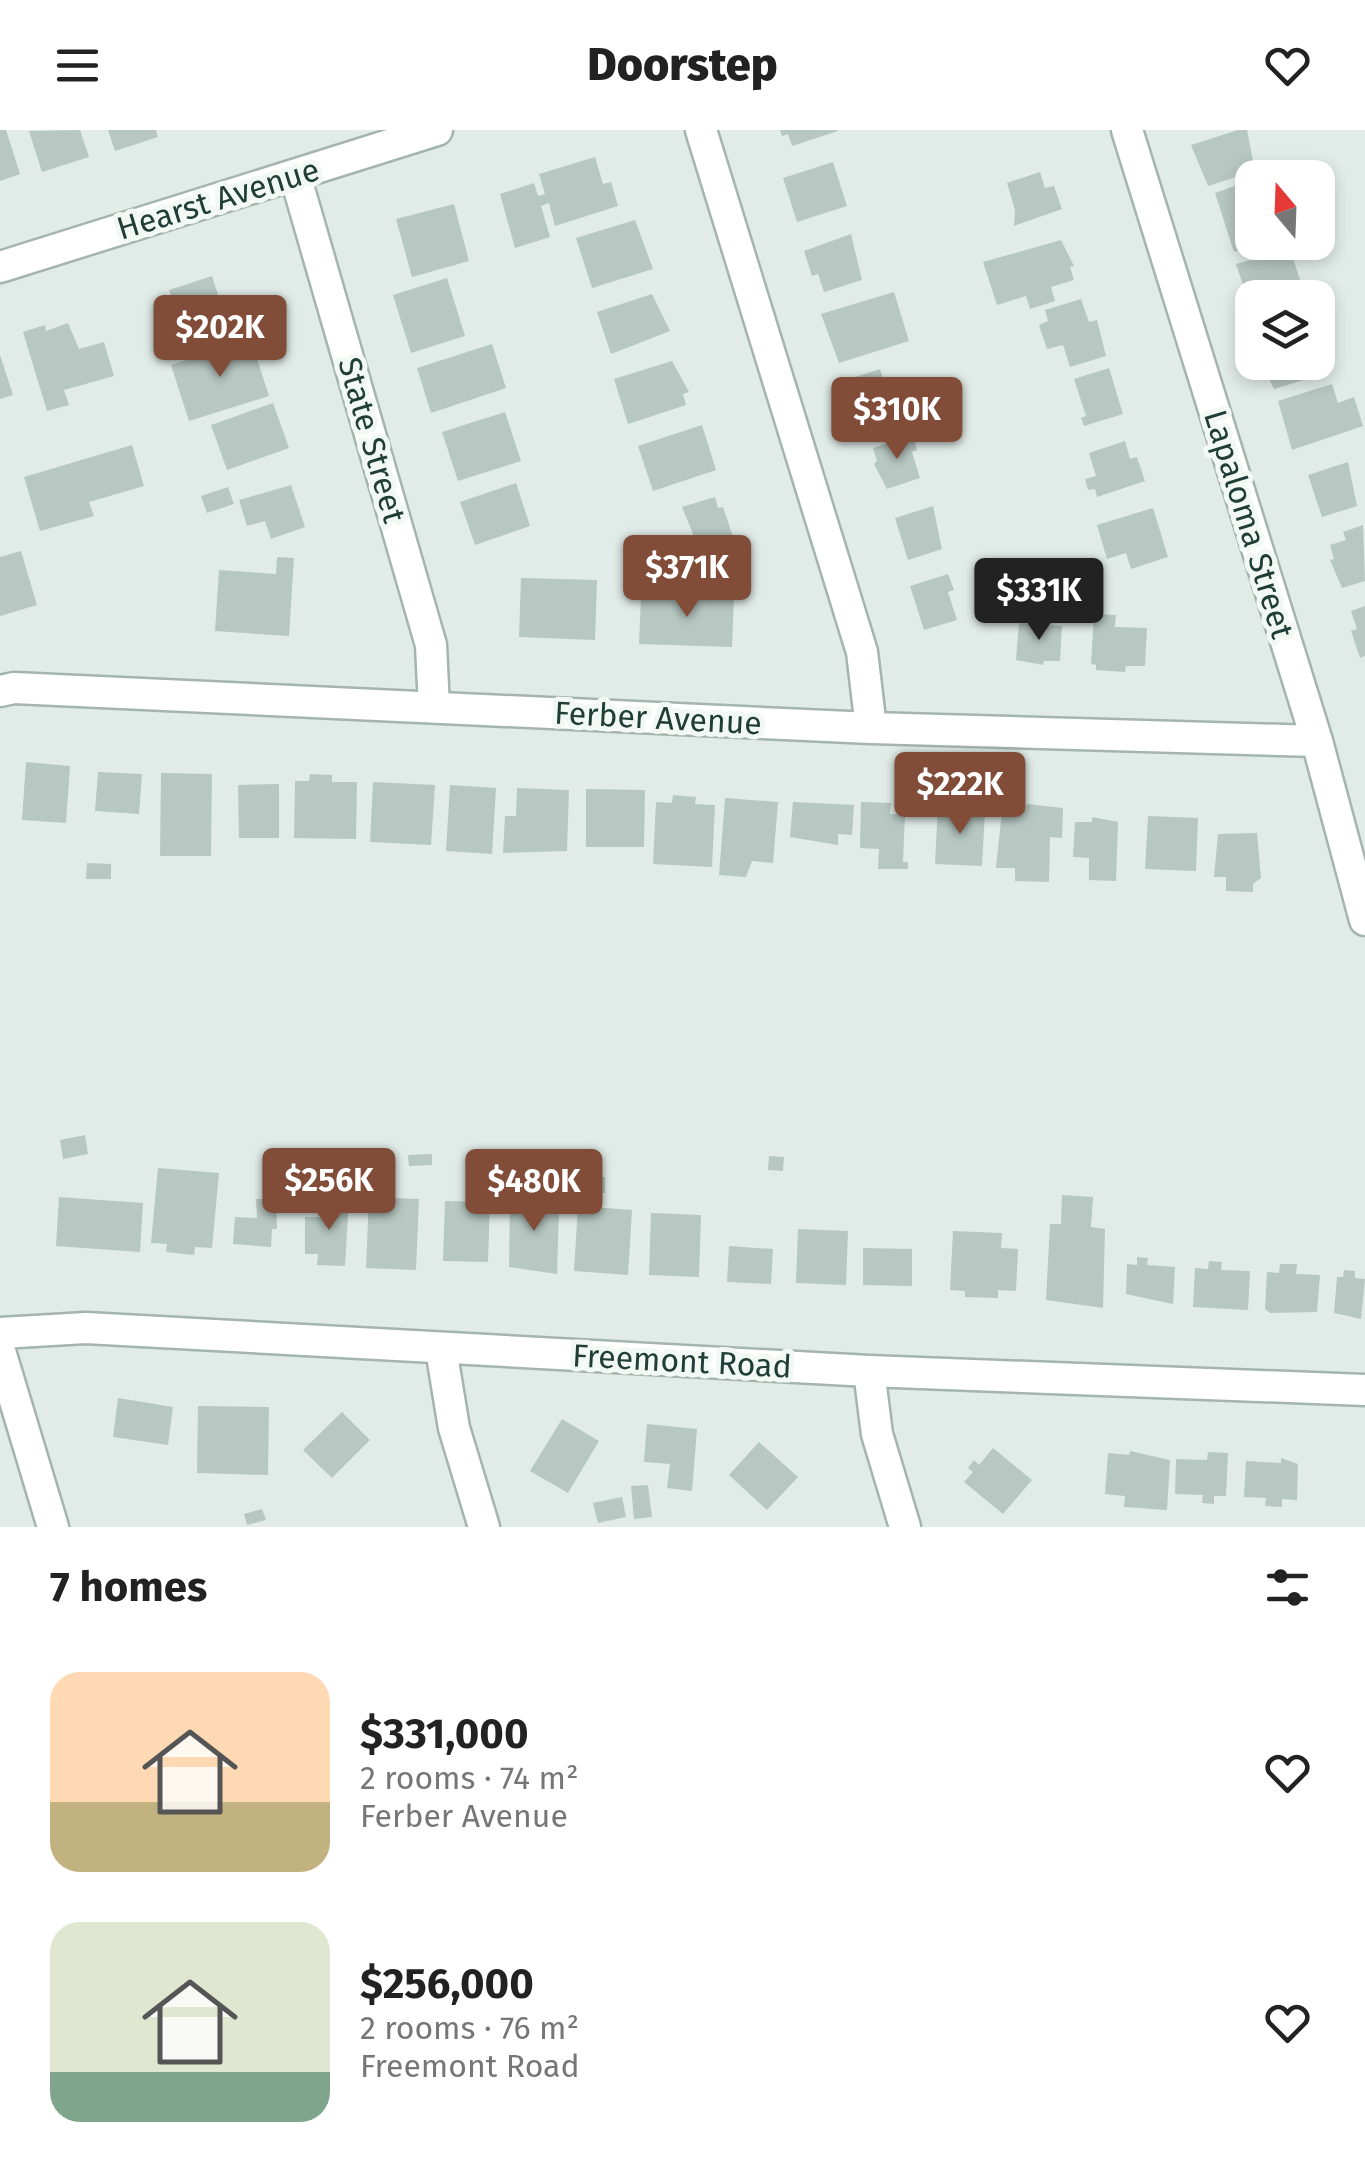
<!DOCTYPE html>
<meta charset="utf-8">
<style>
body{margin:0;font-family:"Fira Sans",sans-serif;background:#f2f2f2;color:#222;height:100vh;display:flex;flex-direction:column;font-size:38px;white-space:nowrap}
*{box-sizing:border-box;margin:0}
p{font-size:32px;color:#767676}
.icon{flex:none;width:55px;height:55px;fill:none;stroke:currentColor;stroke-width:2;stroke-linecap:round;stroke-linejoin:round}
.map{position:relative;height:1397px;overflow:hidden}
.sheet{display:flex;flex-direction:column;background:#fff;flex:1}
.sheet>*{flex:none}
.needle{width:65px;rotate:341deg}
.fabs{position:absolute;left:1235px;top:30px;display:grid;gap:20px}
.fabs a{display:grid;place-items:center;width:100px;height:100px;border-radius:20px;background:#fff;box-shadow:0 5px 15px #0003;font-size:50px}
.price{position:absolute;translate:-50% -85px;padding:0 22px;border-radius:10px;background:#814d39;color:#fff;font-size:32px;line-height:65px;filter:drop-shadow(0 2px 5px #0008)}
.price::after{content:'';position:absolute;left:50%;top:60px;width:30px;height:22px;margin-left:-15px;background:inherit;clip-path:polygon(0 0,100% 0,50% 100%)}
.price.active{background:#222;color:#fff}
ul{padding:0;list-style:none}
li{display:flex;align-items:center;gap:30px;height:250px;padding:0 50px}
li span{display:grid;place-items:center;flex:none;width:280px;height:200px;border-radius:30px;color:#555}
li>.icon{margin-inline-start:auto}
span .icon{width:120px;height:120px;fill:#fffc;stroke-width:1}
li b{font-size:42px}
h2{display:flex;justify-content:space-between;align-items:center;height:120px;padding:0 50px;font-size:42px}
header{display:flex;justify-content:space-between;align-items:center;height:130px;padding:0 50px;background:#fff;font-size:45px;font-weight:800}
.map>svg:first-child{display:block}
.building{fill:#b7c7c1}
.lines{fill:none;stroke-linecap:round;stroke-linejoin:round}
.minor-casing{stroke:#a4b4af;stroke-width:35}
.minor{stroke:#fff;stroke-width:30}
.labels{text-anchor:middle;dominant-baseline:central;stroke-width:10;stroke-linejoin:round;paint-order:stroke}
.street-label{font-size:32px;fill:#213d37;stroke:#f2f9f5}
</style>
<header><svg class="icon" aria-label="menu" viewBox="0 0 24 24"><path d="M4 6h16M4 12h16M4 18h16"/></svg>Doorstep<svg class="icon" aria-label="heart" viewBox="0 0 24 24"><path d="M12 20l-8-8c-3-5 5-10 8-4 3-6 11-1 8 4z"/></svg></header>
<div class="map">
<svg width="1365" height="1397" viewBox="0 0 1365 1397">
<rect width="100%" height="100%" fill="#e1ece8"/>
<path class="building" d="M0,0H6L20,44L0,51Z
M80,0L89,27L42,42L29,1Z
M108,0H156L158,7L115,21Z
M780,0H838V1L792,16L788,4L782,6Z
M1238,0H1247L1255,41L1208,56L1191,15Z
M595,27L603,54L611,52L618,76L555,96L549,73L541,76L550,107L515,118L500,64L534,53L538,66L545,64L539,44Z
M833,32L847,76L797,92L783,48Z
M1040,42L1045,58L1054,56L1062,79L1014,96L1015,80L1007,53Z
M1252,50V112L1261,113L1234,122L1215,63Z
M454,74L469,131L412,147L396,89Z
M635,90L653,139L592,158L576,108Z
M851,104L862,150L824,162L818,144L812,146L804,121Z
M1061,110L1074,136L1070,137L1074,150L1051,157L1055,171L1030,179L1026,166L997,175L983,132Z
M1290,119L1306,168H1252V182L1236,134Z
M212,146L228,196L186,210L169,160Z
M447,148L465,206L411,223L393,165Z
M894,162L909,211L839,233L821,184Z
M652,164L670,201L611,224L597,182Z
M1081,169L1089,192L1097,190L1106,226L1070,237L1063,215L1047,219L1039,195L1048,191L1045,180Z
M68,193L79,219L104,212L114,246L64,260L69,275L47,281L23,202L45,195L46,201Z
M251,210L269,266L189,291L171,235Z
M492,214L506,258L431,283L417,238Z
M1319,214L1327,243L1274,259L1261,232H1318Z
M0,225L13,265L0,269Z
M672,231L689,262L683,264L686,275L628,294L614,249Z
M1109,238L1123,284L1084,296L1081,288L1086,286L1074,249Z
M880,239L887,261L896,258L903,281L860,295L846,250Z
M1332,254L1338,273L1354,267L1363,296L1292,320L1278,271Z
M273,273L289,318L227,340L211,295Z
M505,282L521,331L458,351L442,302Z
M702,295L716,340L653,361L638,316Z
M913,305L917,320L912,322L920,348L887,359L874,334L877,331L873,318Z
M1125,311L1130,329L1137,327L1145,351L1097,367L1095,359L1088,360L1085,349L1096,346L1089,323Z
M132,315L144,356L89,372L94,386L40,401L24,347Z
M1348,332L1357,376L1322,387L1308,345Z
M516,353L530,396L475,415L460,372Z
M291,355L305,397L271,409L265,391L247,396L239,370Z
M228,357L234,374L207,383L201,366Z
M715,367L718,378L723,377L734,410L700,421L682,377Z
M933,376L942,419L908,430L895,388Z
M1153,378L1168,427L1131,439L1126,423L1107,429L1097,395Z
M1363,395L1365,451L1342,458L1330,430L1334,429L1330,415L1346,410L1343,402Z
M21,421L37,475L0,486V427Z
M277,427L294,428L289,506L215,501L219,440L276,444Z
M948,444L954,460L948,462L957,490L924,500L910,456Z
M521,448L597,450L595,510L519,507Z
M678,463L734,468L732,517L639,514L641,465L678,466Z
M1365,476V526L1360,528L1351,501L1357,499L1351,481Z
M1094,484L1116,485L1115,497L1147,498L1145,536H1126L1125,542L1096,540V535L1091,534Z
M1019,493L1062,496L1060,531H1044L1043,535L1016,530Z
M26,632L70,636L66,693L22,690Z
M98,642L142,644L139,684L95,681Z
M161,643L212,644L211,726H160Z
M310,644L332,645V652H357L356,709L294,708L295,651H309Z
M373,652L435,655L431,715L370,712Z
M279,654V708H239L238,655Z
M450,655L496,658L492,724L446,721Z
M517,658L569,660L567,721L503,723L505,686H516Z
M586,659L645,660L644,717H586Z
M673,665L696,667L695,674L715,675L712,737L653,734L656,672L672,673Z
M725,668L778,672L773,733L752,731L746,747L719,745Z
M793,672L854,675L852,705L838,704V715L790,707Z
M861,672L891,673L890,684H905L903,732H908V739H878L879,719L860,718Z
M1027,674L1063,678L1062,708L1050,707L1049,752L1015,751V738H996L1002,681H1024Z
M938,675L985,682L982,736L935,734Z
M1148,686L1198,688L1196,741L1145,739Z
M1092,687L1118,692L1116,751L1089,750V728L1073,727L1075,692H1092Z
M1257,703L1261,748L1253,754V762L1226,761V747H1214L1218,704Z
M87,733L111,734V749H86Z
M85,1005L88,1024L63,1029L60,1010Z
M432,1024V1035L409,1036L408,1025Z
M537,1024L551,1027L549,1040L535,1038Z
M769,1026L784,1027L783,1041L768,1040Z
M275,1035L291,1036L289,1053L274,1052Z
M478,1035L495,1037L494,1049L477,1048Z
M158,1038L219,1043L212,1118L195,1117L194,1125L166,1122L167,1114L151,1113Z
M578,1047H605V1063H578Z
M537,1055L554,1056V1072L540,1071L539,1079L559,1080L557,1144L509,1137L510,1070L537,1071Z
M1062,1065L1093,1067L1091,1097L1105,1099L1103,1178L1046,1170L1050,1094H1061Z
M59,1067L143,1073L140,1122L56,1116Z
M369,1067L419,1069L416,1140L366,1138Z
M322,1068L349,1069L345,1136L317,1135L318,1124H305V1087H321Z
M256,1069H276L277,1099H272L271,1117L233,1114L235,1087L257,1088Z
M445,1071L490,1072L488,1132L443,1131Z
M578,1076L632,1080L628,1145L574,1141Z
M651,1083L701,1085L699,1147L649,1145Z
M798,1099L848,1101L846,1155L796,1153Z
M953,1101L1002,1103L1001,1118L1018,1119L1016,1161L998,1160V1168L965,1167V1161L950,1160Z
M729,1116L773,1119L771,1154L727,1152Z
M863,1118L912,1119V1156L863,1155Z
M1137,1127L1148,1128L1147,1135L1175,1137L1173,1174L1126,1164L1127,1134L1137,1135Z
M1209,1131L1222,1132L1221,1140L1250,1141L1248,1180L1193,1177L1195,1138L1208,1139Z
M1280,1134H1297L1296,1144L1320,1145L1317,1182L1270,1183L1265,1179L1267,1142L1279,1143Z
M1344,1140L1355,1141V1148L1365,1149L1361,1189L1334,1183L1337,1147H1343Z
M118,1268L173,1277L168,1315L113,1307Z
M198,1276L269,1277L268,1345L197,1343Z
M342,1282L370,1310L332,1348L303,1320Z
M562,1289L599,1311L568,1363L530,1341Z
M647,1294L697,1299L692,1361L667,1358L670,1334L644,1332Z
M759,1312L798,1347L767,1380L729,1345Z
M993,1318L1032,1350L1003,1384L964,1352L973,1342L968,1338L974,1330L979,1335Z
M1130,1321L1170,1330L1167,1380L1124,1377L1125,1366L1105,1364L1108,1323L1129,1325Z
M1208,1322L1228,1323L1226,1366H1214V1374L1202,1373L1203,1365L1175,1364L1176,1329L1207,1330Z
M1281,1328L1298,1334L1297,1370L1282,1369V1377L1265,1376L1266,1368L1244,1367L1246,1331L1281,1333Z
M648,1355L652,1387L634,1389L631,1356Z
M622,1367L626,1387L598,1393L593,1373Z
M262,1379L266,1390L247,1395L244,1384Z"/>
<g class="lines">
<defs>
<path id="minor" d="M701,0L862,522L871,598
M1127,0L1317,611L1365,790
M295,45L431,515L434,577
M0,137L437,0
M0,561L14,558L871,598L1317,611
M0,1203L86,1198L869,1241L1365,1260
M441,1219L454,1298L484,1397
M0,1221L53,1397
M869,1241L877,1304L905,1397"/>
</defs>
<use href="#minor" class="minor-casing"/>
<use href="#minor" class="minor"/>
</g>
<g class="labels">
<g class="street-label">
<text transform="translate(218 69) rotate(-17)">Hearst Avenue</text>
<text transform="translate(372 310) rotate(74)">State Street</text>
<text transform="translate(1249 394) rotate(73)">Lapaloma Street</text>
<text transform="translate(658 588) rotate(3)">Ferber Avenue</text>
<text transform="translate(682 1231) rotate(3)">Freemont Road</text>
</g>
</g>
</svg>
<div class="fabs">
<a><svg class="needle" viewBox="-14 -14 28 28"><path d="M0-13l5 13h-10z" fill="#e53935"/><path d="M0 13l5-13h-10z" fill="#767676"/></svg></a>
<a><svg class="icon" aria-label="layers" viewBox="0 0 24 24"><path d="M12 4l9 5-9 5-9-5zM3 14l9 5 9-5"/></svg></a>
</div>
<b class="price" style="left:220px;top:250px">$202K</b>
<b class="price" style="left:897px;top:332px">$310K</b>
<b class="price" style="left:687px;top:490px">$371K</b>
<b class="price active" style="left:1039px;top:513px">$331K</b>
<b class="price" style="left:960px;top:707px">$222K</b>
<b class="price" style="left:329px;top:1103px">$256K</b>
<b class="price" style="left:534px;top:1104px">$480K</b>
</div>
<section class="sheet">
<h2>7 homes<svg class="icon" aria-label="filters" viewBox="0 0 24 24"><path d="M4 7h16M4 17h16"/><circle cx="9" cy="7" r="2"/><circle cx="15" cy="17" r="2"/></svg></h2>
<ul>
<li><span style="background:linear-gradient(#ffd9b3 65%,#c2b280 0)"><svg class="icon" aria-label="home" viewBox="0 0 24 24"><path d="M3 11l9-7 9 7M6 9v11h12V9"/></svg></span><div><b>$331,000</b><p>2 rooms · 74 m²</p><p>Ferber Avenue</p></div><svg class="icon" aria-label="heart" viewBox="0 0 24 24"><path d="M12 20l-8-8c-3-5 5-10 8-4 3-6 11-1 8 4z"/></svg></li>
<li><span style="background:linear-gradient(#dfe7d0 75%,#7fa58c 0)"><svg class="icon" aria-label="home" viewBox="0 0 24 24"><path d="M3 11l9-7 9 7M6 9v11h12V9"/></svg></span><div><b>$256,000</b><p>2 rooms · 76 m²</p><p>Freemont Road</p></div><svg class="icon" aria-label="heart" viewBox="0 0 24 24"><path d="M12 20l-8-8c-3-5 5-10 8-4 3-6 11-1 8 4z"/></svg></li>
</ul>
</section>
